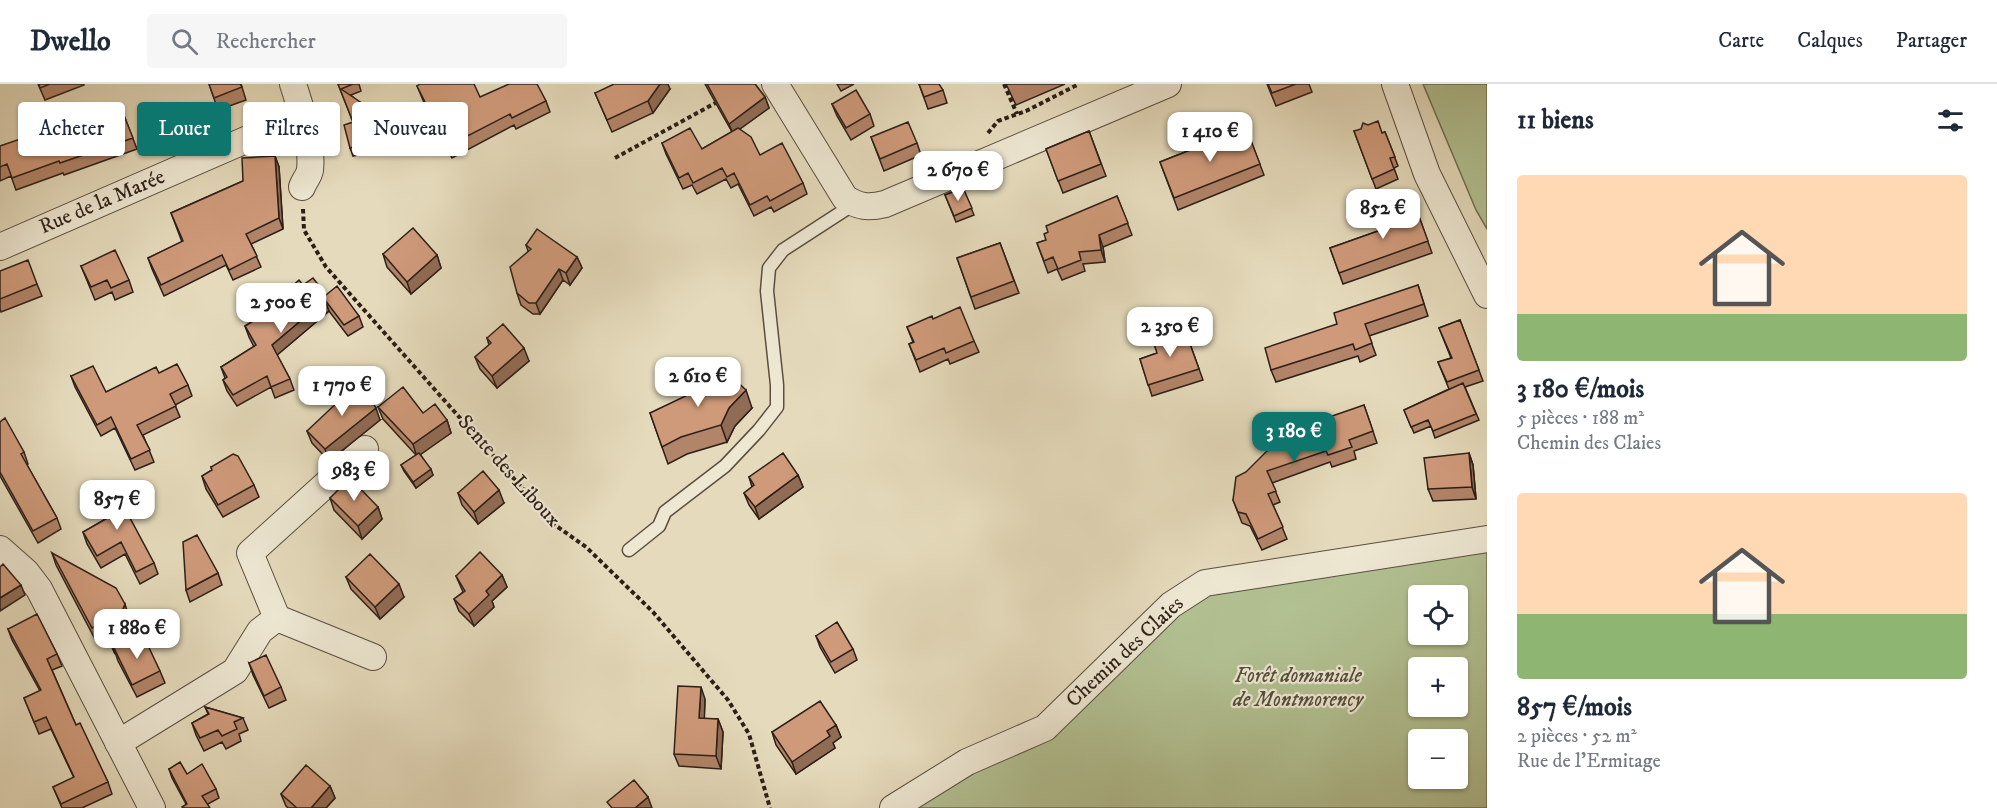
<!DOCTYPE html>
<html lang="fr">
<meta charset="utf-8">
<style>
body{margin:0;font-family:"IM FELL DW Pica",serif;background:#f6f6f7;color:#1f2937;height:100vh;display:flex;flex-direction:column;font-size:22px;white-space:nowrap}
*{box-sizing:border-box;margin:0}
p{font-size:20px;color:#747a83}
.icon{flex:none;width:33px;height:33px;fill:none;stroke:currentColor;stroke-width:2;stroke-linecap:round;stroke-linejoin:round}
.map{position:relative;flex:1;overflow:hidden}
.panel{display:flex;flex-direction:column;background:#fff;width:510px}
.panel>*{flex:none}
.top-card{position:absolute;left:18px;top:18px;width:570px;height:54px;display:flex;gap:12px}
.tools{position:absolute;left:1408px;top:501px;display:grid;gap:12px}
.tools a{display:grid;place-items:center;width:60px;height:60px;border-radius:6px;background:#fff;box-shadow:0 2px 4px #0004;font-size:30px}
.price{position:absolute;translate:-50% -51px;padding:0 14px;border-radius:12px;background:#fff;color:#222;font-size:20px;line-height:39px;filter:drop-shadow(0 2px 3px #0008)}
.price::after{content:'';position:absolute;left:50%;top:36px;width:18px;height:14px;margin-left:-9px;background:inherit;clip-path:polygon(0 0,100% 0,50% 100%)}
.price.current{background:#0f766e;color:#fff}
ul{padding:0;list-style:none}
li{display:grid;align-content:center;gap:12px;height:318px;padding:0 30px}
li span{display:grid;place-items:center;height:186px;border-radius:6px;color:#555}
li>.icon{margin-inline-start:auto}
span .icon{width:108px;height:108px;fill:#fffc;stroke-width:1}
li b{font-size:26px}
h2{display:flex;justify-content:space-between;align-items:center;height:72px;padding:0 30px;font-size:26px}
.pill{padding:0 21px;border-radius:6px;background:#fff;box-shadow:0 2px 4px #0004;font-size:21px;line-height:54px}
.pill.current{background:#0f766e;color:#fff}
header{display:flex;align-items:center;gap:36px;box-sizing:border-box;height:84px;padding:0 30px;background:#fff;border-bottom:2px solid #e0e1e3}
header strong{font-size:28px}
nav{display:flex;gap:33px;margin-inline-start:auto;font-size:21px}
.search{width:420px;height:54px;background:#f6f6f7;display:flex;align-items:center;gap:15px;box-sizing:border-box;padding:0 21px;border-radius:6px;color:#747a83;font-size:22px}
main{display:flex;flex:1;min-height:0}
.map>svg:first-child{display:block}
.green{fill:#b2c192;stroke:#6f7055;stroke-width:1.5;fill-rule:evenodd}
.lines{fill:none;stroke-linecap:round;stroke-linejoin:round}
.lane-casing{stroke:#5a4e41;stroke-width:15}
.street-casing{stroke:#5a4e41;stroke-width:28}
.path{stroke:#2c1f18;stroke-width:4;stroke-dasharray:4.5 3;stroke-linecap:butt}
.lane{stroke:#eee8d3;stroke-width:12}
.street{stroke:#eee8d3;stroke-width:26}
.wall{fill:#b28469;stroke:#2c1f18;stroke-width:1.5}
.shaded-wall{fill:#916c55;stroke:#2c1f18;stroke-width:1.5}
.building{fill:#cf9a7a;stroke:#2c1f18;stroke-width:1.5}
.labels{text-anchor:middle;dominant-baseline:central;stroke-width:4.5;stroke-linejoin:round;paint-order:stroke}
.street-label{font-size:21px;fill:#2c1f18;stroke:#eee8d3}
.park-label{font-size:21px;font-style:italic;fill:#54503d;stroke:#eee8d3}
</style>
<header>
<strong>Dwello</strong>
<div class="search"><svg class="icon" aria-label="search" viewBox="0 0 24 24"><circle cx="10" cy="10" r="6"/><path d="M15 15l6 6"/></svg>Rechercher</div>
<nav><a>Carte</a><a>Calques</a><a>Partager</a></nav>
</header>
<main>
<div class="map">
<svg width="1487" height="724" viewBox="0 0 1487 724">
<rect width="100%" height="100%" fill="#e5dbbc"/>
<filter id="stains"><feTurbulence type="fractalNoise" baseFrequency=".00333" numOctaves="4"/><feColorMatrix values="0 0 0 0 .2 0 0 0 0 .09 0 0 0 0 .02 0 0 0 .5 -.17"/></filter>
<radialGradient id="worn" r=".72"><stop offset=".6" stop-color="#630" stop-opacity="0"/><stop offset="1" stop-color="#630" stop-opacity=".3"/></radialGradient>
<path class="green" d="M1423,0H1487V145L1476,126Z
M1487,455V724H894L1037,648L1186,510ZM1419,512H1458V550H1419ZM1419,584H1458V622H1419ZM1419,656H1458V694H1419Z"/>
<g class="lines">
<defs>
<path id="lane" d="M629,466L659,442L665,428L725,382L759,346L777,323V301L767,207L769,184L783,166L854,120"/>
<path id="street" d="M293,0C301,26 313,58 310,86C309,92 304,97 302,103
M775,0L845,114C859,123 868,124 885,120L1168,0
M1395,0L1427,90L1487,211
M0,163L303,31
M0,465L26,488L39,505L152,724
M277,534L250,469L365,365
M118,659L235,587L260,547L277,534L373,573
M893,724L967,678L1045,644L1171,521L1205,499L1487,455"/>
</defs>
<use href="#lane" class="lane-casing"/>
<use href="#street" class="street-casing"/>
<path class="path" d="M1004,0L1017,30
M988,49L998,37L1026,27L1079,0
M615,74L719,17
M303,125L304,146L326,183L555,441L586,463L653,528L728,616L749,650L770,724"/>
<use href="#lane" class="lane"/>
<use href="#street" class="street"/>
</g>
<path class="wall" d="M38,0H84V1L45,16Z
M209,0H241L246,16L218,26Z
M338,0H359L361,7L351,11L375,34L382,65L353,72L350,64L353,38Z
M705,0H755L765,13L769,24L739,45L760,71L803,99L807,110L774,128L771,123L754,132L738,100L731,104L726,95L697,110L692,101L683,105L666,70L662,59L702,65L732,48Z
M837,0H854L841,7Z
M919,0L943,6L947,19L928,25Z
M1006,0H1065L1016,21Z
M1267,0H1309L1312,8L1276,22Z
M417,2L480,13L546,17L550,28L516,45L514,41L452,74L440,50L419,55L406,24L425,21Z
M670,5L653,29L612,48L595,9Z
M832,20L870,30L874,42L851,56L837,32Z
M121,24L137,65L64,91L63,89L16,106L11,92L0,97V62L111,28Z
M1246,44L1264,91L1178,126L1160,78Z
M1089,47L1106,92L1063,109L1046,65Z
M1354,47L1382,49L1385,48L1398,82L1394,84L1398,95L1376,105Z
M871,53L917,59L921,71L884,87Z
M275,72L279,83L283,145L251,160L261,183L233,196L226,181L164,212L152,185L148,174L182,158L171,129L243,97Z
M963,104L974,131L956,138L945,111Z
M1117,112L1132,151L1103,163L1105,178L1083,180L1085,187L1062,196L1057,185L1048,189L1037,159L1046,156Z
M1413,116L1432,169L1343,200L1330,164L1395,141Z
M1000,159L1019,209L975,225L957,174Z
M526,161L577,173L582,184L570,201L563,196L540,230H533L521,221L517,209L528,167Z
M383,170L437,171L441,184L411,210L387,183Z
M81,182L129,196L133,208L115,216L112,208L95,216Z
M0,187L37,200L42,212L1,228L0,225Z
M303,201L326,211L359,232L363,243L348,252L329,227L277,271L290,295L294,306L275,314L271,303L237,322L227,307L223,296L225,294L221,283L254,263L249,253L245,242L267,228L266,225Z
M1418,201L1428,232L1369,252L1376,271L1360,278L1358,272L1276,298L1271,286L1337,240Z
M933,235L974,257L979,268L950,280L948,275L920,288L909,260L913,258L907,243Z
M1460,236L1483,297L1465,303L1479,336L1435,354L1431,342L1414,349L1404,326L1449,305L1438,278L1451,274L1439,244Z
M1185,246L1203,296L1152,312L1140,275L1157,269Z
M487,254L529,277L497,304L480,285L475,273L489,261Z
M159,289L188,301L192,312L175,321L180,333L143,351L154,378L135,386L115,344L101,352L75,303L71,292L106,308Z
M1364,321L1377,359L1354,367L1356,375L1332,383L1330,378L1272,399L1280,418L1273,421L1287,455L1262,466L1250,442L1242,439L1233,416L1246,388Z
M378,323L423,329L447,336L451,349L420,370L433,391L416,404L404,387L401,381L416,371L383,335Z
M752,324L735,342L727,358L687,370L668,380L650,329Z
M380,336L329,377L312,359L307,347Z
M0,338L24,368L28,380L27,381L57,434L61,445L38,459L0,392Z
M1469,369L1473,381L1476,415L1433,417L1428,405Z
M211,383L254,401L259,413L223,433L206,405L202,392L212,386Z
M798,391L803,403L759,435L749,421L744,409L752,403L749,393Z
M458,409L504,419L478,440L462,421Z
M94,412L154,479L158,490L140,500L125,470L101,484L87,460L83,448L104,436L98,424Z
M330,414L378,423L382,435L362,455L334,426Z
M52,469L129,533L117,563L160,587L165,599L137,613L118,577L115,568V570L106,551L96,557L56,481Z
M218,489L222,501L190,518L186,506Z
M502,491L507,503L492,517L494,523L474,542L459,527L454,515L463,508L456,492Z
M346,493L404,513L380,535L351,505Z
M8,545L57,570L62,582L52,586L76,641L108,698L112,710L82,724H62L53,703L74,694L51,645L39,650L24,614L40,607L12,556Z
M816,552L853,565L857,576L835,589L820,563Z
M249,579L281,603L286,616L269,624L253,591Z
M705,615L704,635H718L723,648L721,685L679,682L674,670Z
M205,623L243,634L248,646L239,650L241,657L226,665L222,658L204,667L196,651L192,639L208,630Z
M836,641L841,653L833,659L835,664L796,690L776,661L772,648Z
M169,685L187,690L216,705L219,714L208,720H186L172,694Z
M330,702L335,714L326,724H288L286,722L281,710Z"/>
<path class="shaded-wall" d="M660,0H668L670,5L653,29L648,17Z
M765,13L769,24L733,50L729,40Z
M372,26L375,34L382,65L379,56Z
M275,72L279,83L283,145L279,134Z
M1099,151L1103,163L1105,178L1101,166Z
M437,171L441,184L411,210L407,198Z
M577,173L582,184L570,201L566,189Z
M559,185L563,196L540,230L536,219Z
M325,216L329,227L276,272L272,261Z
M524,264L529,277L497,304L492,292Z
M746,306L752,324L735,342L727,358L721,341L729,324Z
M376,324L380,336L329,377L325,365Z
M447,336L451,349L417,373L413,360Z
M1469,369L1473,381L1476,415L1472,403Z
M431,385L433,391L416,404L413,398Z
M798,391L803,403L759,435L755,423Z
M499,406L504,419L478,440L474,428Z
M378,423L382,435L362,455L358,442Z
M502,491L507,503L492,517L494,523L474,542L469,530L486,507Z
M399,500L404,513L380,535L375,523Z
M21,501L25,511L0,527V514Z
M125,520L129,533L116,568L114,564L115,570L110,557Z
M701,603L705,615L704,647L699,634Z
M718,635L723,648L721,685L716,672Z
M836,641L841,653L833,659L835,664L796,690L792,678L827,647Z
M330,702L335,714L326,724H311Z
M648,713L652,724H635Z"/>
<path class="building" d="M39,0H50L40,4Z
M209,0H240L242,3L214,14Z
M338,0H353L341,5L372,26L379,56L350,64L344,41L353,38Z
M420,0H474L480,13L509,0H537L546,17L512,34L510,30L448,62L436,39L415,44L406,24L426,20L417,2Z
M614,0H660L648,17L607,36L595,9Z
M707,0H755L765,13L729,40Z
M919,0H939L943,6L924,13Z
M1268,0H1296L1272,9Z
M856,6L870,30L846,44L832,20Z
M109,24L111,28L121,24L133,54L60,79L59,77L12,94L7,80L0,83V62Z
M1378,37L1382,49L1385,48L1395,73L1390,74L1394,85L1372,95L1354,47L1361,45L1363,39L1368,41Z
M908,38L917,59L880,75L871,53Z
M690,44L702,65L738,44L751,53L760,71L782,59L803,99L770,117L767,112L750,121L734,89L727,93L722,84L693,99L688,89L679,94L662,59Z
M1246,44L1260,80L1174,114L1160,78Z
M1089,47L1101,80L1058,97L1046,65Z
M275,72L279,134L246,150L257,172L229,186L222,171L161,201L148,174L183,157L171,129L243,97L242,74Z
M963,104L972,124L954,132L945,111Z
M1117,112L1128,139L1099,151L1101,166L1079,168L1081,176L1058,185L1053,173L1044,177L1037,159L1046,156L1044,150L1048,148L1046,142Z
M1413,116L1428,157L1339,189L1330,164L1395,141L1389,125Z
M413,144L437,171L407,198L383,170Z
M537,145L577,173L566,189L559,185L536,219H529L517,209L510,183L531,165L526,161Z
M1000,159L1014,197L971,213L957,174Z
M115,166L129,196L111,204L107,196L91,203L81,182Z
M28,176L37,200L0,215V187Z
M313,194L326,211L337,202L359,232L344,241L325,216L272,261L290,295L271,303L267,292L233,311L223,296L227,293L221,283L256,261L245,242L268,228L266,225L299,196L303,201Z
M1418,201L1424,220L1365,240L1372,259L1355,266L1353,260L1271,286L1265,264L1337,240L1334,229Z
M960,223L974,257L946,269L944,264L916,276L909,260L914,258L907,243L932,232L933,235Z
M1460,236L1479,286L1447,298L1438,278L1452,274L1439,244Z
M503,240L524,264L492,292L475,273L491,259L487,254Z
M1185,246L1199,285L1148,301L1140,275L1157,269L1153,257L1170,247Z
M177,280L188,301L170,310L176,322L137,341L150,366L131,375L111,333L97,341L71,292L93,282L106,308L156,283L159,289Z
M719,281L746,306L729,324L721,341L681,353L662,363L650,329L692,309Z
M1463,299L1476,330L1433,347L1428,336L1411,343L1404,326Z
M363,302L376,324L325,365L307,347L343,313Z
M403,303L423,329L435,320L447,336L413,360L378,323Z
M1364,321L1373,347L1349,356L1352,363L1328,371L1326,367L1267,387L1276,407L1268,410L1283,443L1258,455L1246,430L1238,428L1233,416L1236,393L1246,388L1286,348Z
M5,334L24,368L21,370L57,434L33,447L0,388V338Z
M419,369L431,385L413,398L401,381Z
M783,369L798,391L755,423L744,409L754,401L749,393Z
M1469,369L1472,403L1428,405L1424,374Z
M233,370L238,372L254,401L218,421L202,392L212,386L211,383Z
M483,387L499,406L474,428L458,409Z
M350,394L378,423L358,442L330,414Z
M113,402L154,479L136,488L121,458L97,472L83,448L106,435L94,412Z
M197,451L218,489L186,506L183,458Z
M480,468L502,491L486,507L489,511L469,530L454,515L465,507L456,492Z
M52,469L116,504L125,520L110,557L101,539L92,544Z
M370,470L399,500L375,523L346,493Z
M3,480L21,501L0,514V483Z
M37,530L57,570L47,575L76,641L80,639L108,698L61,720L53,703L74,693L46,633L34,638L24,614L41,606L8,545Z
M837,538L853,565L831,578L816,552Z
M143,551L160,587L132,601L114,564Z
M266,571L281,603L264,612L249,579Z
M678,602L701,603L699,634L718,635L716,672L674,670Z
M820,617L836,641L827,647L830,652L792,678L772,648Z
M205,623L243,634L234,638L237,645L222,652L218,646L200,654L192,639L209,630Z
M180,678L187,690L202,680L216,705L202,712L210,724H183L182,723L187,720L169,685Z
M306,681L330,702L311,724H297L281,710Z
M634,696L648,713L635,724H612L607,718Z"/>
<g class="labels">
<g class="street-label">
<text transform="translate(102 118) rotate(-23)">Rue de la Marée</text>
<text transform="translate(509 387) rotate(48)">Sente des Liboux</text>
<text transform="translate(1125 568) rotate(-43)">Chemin des Claies</text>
</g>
<g class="park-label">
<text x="1298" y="592">Forêt domaniale<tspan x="1298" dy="24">de Montmorency</tspan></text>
</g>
</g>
<rect width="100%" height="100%" filter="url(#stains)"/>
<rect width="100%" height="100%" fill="url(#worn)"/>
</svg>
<div class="tools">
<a><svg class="icon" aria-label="locate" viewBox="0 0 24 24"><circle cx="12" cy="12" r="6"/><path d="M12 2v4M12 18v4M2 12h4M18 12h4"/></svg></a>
<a>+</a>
<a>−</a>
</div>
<b class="price" style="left:1210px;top:79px">1 410 €</b>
<b class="price" style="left:958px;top:118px">2 670 €</b>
<b class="price" style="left:1383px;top:156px">852 €</b>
<b class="price" style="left:281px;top:250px">2 500 €</b>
<b class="price" style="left:1170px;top:274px">2 350 €</b>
<b class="price" style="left:698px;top:324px">2 610 €</b>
<b class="price" style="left:342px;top:333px">1 770 €</b>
<b class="price current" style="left:1294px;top:379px">3 180 €</b>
<b class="price" style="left:354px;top:418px">983 €</b>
<b class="price" style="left:117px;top:447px">857 €</b>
<b class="price" style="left:137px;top:576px">1 880 €</b>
<div class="top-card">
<a class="pill">Acheter</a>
<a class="pill current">Louer</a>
<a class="pill">Filtres</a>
<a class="pill">Nouveau</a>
</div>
</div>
<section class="panel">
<h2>11 biens<svg class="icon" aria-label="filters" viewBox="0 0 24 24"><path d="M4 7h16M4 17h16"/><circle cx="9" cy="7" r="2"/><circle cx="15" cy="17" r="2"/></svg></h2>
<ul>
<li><span style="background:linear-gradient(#ffd9b3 75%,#8fb573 0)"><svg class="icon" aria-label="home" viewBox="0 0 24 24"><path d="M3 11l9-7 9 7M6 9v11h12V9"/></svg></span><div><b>3 180 €/mois</b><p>5 pièces · 188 m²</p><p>Chemin des Claies</p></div></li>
<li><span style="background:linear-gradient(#ffd9b3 65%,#8fb573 0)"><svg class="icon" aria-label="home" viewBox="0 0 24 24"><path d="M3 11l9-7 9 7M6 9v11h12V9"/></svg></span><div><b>857 €/mois</b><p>2 pièces · 52 m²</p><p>Rue de l'Ermitage</p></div></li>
</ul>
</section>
</main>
